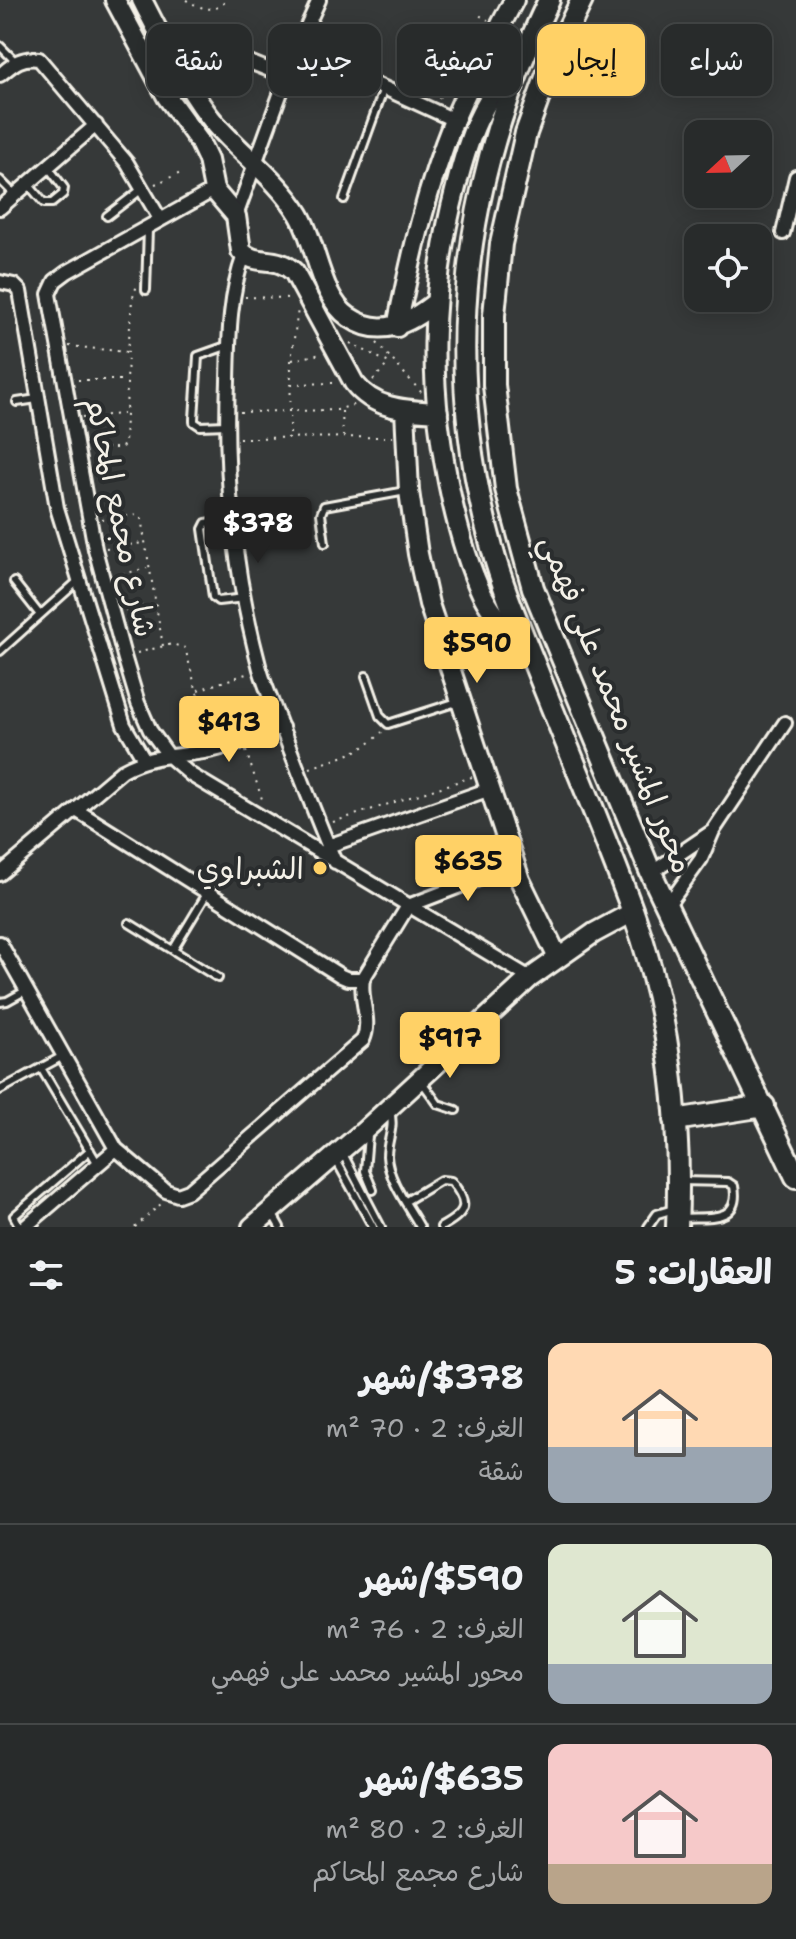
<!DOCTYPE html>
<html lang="ar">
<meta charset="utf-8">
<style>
body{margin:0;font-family:"Shantell Sans","Playpen Sans Arabic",sans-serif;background:#303333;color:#f1f3f6;direction:rtl;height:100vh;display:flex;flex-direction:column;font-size:30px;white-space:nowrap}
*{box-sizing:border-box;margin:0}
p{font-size:26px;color:#a5a7a9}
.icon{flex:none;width:44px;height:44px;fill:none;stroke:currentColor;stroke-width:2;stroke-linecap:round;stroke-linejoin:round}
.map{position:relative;height:1227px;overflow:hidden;direction:ltr}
.drawer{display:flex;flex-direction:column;background:#282b2b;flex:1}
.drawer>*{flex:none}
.hud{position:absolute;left:24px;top:24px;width:748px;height:72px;direction:rtl;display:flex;gap:16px}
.needle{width:52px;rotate:248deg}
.fabs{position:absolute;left:684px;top:120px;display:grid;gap:16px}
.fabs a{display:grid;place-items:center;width:88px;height:88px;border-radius:16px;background:#282b2b;box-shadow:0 4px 20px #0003,0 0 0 2px #444747;font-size:40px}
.price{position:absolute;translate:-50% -68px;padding:0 18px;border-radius:8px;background:#ffd166;color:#111;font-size:26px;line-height:52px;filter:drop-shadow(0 2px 4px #0008)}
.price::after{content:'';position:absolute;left:50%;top:48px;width:24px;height:18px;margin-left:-12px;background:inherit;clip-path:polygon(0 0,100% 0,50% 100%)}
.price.on{background:#222;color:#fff}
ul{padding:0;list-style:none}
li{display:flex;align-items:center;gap:24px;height:200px;padding:0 24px}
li+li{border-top:2px solid #444747}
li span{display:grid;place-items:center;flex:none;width:224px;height:160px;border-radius:16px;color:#555}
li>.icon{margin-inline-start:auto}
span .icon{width:96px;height:96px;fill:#fffc;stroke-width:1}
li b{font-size:34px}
h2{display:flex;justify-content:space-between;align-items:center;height:96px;padding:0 24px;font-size:34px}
.tag{padding:0 28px;border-radius:16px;background:#282b2b;box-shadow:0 4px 20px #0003,0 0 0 2px #444747;font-size:28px;line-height:72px}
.tag.on{background:#ffd166;color:#111}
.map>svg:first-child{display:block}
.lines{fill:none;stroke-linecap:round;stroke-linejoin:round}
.lane-casing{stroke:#f4f1e8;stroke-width:12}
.street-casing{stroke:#f4f1e8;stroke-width:18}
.secondary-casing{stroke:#f4f1e8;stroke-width:24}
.primary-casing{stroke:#f4f1e8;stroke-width:26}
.path{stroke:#f4f1e8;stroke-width:2;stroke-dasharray:2 6;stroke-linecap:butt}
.lane{stroke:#2a2d2e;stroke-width:6}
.street{stroke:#2a2d2e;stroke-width:12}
.secondary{stroke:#2a2d2e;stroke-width:18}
.primary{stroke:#2a2d2e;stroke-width:20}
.poi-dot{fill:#ffd166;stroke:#2a2d2e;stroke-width:3}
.labels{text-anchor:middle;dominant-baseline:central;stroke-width:8;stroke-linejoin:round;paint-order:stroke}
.street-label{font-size:30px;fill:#f4f1e8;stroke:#2a2d2e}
.poi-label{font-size:30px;fill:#f4f1e8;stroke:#2a2d2e;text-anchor:end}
</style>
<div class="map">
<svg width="796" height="1227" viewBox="0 0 796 1227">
<rect width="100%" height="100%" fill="#363939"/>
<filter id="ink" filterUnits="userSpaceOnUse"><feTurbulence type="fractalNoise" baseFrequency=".0125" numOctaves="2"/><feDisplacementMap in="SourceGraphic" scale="16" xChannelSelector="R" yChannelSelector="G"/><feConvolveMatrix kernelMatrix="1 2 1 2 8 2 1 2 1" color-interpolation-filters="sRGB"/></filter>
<g filter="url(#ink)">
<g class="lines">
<defs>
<path id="lane" d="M0,46L16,62
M0,180L14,194
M28,184L44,203H52L63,194L64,188L48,167
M344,199L384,88
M107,216L142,189
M146,290L148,229
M17,402L37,399
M226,425L200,426L194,422V419L198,356L229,345
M232,519L206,523L203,529L213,597L218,601L245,598
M325,543L321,514L324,506L406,491
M14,582L40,615
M0,651L78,581
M366,676L380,716L388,724L457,702
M129,923L218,978
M173,950L208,892
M0,1002L7,1001L25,991
M41,1068L98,1164
M422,1082L438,1104L456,1110
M0,1090L63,1056
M390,1111C395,1128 387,1140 387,1156C388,1180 409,1207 420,1227
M368,1135L365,1171L373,1190
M342,1152L381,1227
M336,1160L373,1227
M680,1181L728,1182L734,1186C741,1224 707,1216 681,1218
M406,1201L441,1180L451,1181C471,1205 466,1213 441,1227
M272,1213L280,1227
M20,1227L14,1216L90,1150
M648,1227L657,1214L674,1209"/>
<path id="street" d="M165,41L175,37H187L287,77
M297,48L454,120
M0,75C13,64 21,56 39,59L127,163L160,219
M214,190L67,272L55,281L49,294L95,549L124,656L138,703L150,730L168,755L191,775L530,978
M0,208L96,125
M236,216L297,48L319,0
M783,233L796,177
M244,255C229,296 229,338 228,381C224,477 235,576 260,669C266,689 274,707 281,726C299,772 316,817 335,862
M0,282L14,285L20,291L57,508L124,725L144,759
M76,810L341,976L348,979H363
M328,846L490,789
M651,873L713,831
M0,874L123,770C151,754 179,757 209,751C234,746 258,735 282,727
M667,906L701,859L713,831L785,723
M0,943L116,1149L166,1191L178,1195L189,1191L363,1040C372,1020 359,999 363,979L408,906L515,865
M25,1227L116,1149"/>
<path id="secondary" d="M115,0L167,97L199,141L208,160L214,190L236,216L241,251C256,267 276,254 294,272L354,383C375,410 406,410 438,412
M142,0C162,39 183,81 209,116C236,151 276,176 299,214C317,244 320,298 349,317C381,339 410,323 436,302
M519,65C481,97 468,140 456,187C428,293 428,394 452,501C459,532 468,565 482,594C493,616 510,633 528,651
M397,327C411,256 427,187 454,120C471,79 493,40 514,0
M405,410L409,491L418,554L429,604L520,880L558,958
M252,1227L365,1130L530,978L594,933L633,912"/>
<path id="primary" d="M549,0C464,176 439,357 492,548C503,589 520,628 536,668C568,749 603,830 633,912C669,1011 682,1122 677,1227
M582,0L552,61L526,133L501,244L494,315V385L506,489L533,588L651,873L796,1177
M675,1120L764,1106"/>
</defs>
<use href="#lane" class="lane-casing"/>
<use href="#street" class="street-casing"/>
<use href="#secondary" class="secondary-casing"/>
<use href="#primary" class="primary-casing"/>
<path class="path" d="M186,0C201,8 213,15 227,0
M468,57L462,54L481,16L488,20
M439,98L453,73L456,75
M155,184L183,172
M245,297L291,298
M350,343L389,363
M377,343L421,392
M69,346L127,352
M292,360L321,354
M78,380H123
M373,380L388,364
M291,384L336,383
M342,411L343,436
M240,412L337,410L356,404
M82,417L123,414
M290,434L291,361L298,309
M239,438L393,437
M90,448H120L125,445L128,352L132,300L137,285
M102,519L137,515L141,518L163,646
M106,548L144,543
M115,576L147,568
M125,610L154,604
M137,653L172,644L185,648L210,740
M198,690L249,673
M206,720L260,702
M246,751L263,802
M310,768C335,759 364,752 382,732
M333,822L472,777
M135,1227L162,1203"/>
<use href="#lane" class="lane"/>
<use href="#street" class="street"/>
<use href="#secondary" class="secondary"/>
<use href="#primary" class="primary"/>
</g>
</g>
<circle class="poi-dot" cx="320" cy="868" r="8"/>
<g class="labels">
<g class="street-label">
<text transform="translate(121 517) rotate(78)">شارع مجمع المحاكم</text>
<text transform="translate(617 704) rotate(68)">محور المشير محمد على فهمي</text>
</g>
<g class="poi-label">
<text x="304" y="868">الشبراوي</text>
</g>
</g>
</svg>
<div class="fabs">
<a><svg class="needle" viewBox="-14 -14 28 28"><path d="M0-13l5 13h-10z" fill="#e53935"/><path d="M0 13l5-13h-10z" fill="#a5a7a9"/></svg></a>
<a><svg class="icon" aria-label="locate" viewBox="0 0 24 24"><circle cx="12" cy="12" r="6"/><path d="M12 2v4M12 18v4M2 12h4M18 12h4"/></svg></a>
</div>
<b class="price on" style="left:258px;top:565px">$378</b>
<b class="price" style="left:477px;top:685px">$590</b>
<b class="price" style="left:229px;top:764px">$413</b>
<b class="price" style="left:468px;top:903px">$635</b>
<b class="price" style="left:450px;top:1080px">$917</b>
<div class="hud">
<a class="tag">شراء</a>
<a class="tag on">إيجار</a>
<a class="tag">تصفية</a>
<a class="tag">جديد</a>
<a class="tag">شقة</a>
</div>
</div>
<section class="drawer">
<h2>العقارات: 5<svg class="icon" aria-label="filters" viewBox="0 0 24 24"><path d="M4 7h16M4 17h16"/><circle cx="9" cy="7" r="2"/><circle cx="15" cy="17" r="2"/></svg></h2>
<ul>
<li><span style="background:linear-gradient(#ffd9b3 65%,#9aa5b1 0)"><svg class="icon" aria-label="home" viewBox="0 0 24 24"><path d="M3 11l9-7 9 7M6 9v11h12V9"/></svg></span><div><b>$378/شهر</b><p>الغرف: 2 · 70 m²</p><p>شقة</p></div></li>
<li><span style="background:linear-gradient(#dfe7d0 75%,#9aa5b1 0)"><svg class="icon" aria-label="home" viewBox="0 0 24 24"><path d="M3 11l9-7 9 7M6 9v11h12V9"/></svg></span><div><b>$590/شهر</b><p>الغرف: 2 · 76 m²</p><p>محور المشير محمد على فهمي</p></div></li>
<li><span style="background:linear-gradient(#f6c9c9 75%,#b9a48a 0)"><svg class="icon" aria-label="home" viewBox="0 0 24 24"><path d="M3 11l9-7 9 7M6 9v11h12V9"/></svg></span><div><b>$635/شهر</b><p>الغرف: 2 · 80 m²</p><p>شارع مجمع المحاكم</p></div></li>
</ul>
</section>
